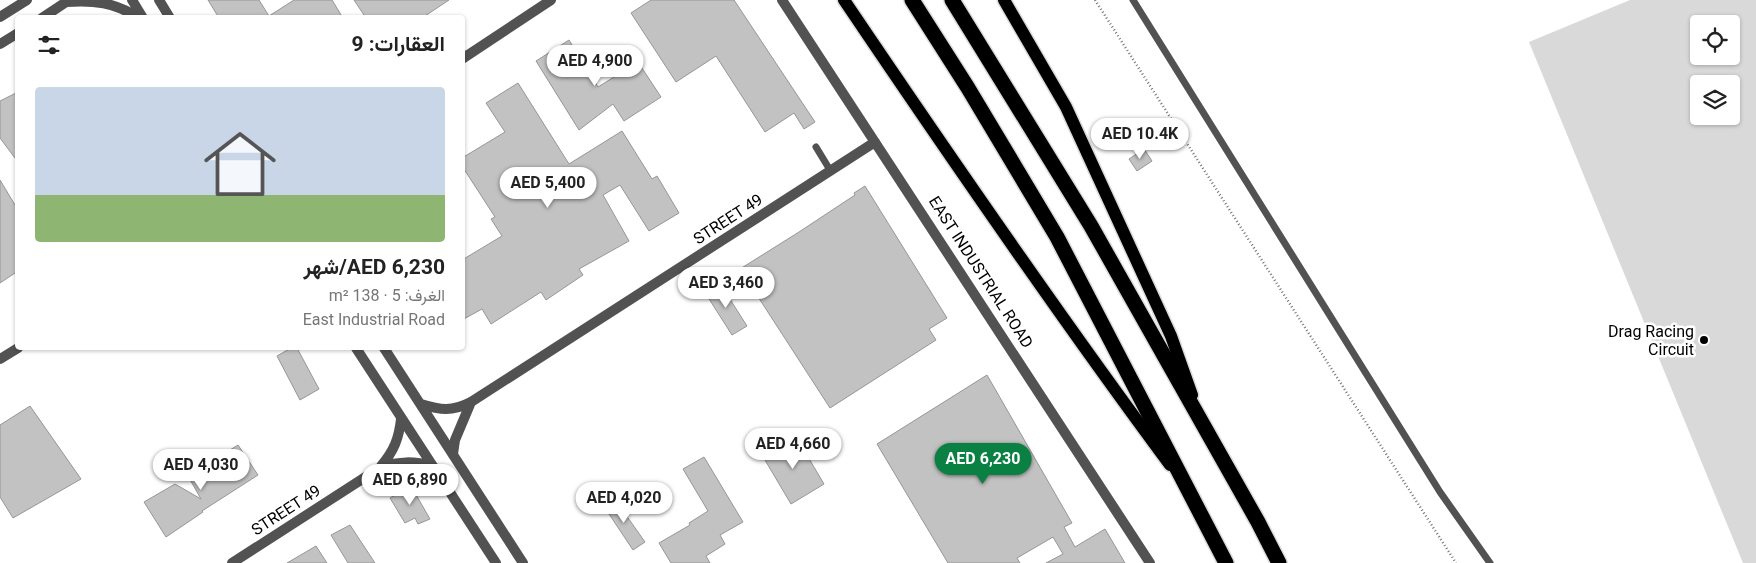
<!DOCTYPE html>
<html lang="ar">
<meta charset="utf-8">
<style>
body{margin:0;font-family:Roboto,Vazirmatn,sans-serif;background:#f2f2f2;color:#222;direction:rtl;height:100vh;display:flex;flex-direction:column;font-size:19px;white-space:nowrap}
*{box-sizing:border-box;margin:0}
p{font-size:16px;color:#767676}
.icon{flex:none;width:28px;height:28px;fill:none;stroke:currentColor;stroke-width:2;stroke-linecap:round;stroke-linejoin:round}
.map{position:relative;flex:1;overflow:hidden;direction:ltr}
.drawer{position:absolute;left:15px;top:15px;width:450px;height:335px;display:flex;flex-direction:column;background:#fff;border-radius:5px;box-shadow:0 1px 4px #0004;direction:rtl}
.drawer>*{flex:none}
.fabs{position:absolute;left:1690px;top:15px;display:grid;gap:10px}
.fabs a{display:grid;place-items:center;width:50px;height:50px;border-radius:5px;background:#fff;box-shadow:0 1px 4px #0004;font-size:25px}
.price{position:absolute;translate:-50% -42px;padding:0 11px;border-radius:18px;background:#fff;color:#222;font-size:16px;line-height:32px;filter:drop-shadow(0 1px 2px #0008)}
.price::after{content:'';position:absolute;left:50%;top:30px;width:15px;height:11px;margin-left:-8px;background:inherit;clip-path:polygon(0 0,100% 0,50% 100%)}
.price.on{background:#0b8043;color:#fff}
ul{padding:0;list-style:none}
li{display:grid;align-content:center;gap:10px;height:265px;padding:0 20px}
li+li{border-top:1px solid #e0e0e0}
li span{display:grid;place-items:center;height:155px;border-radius:5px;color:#555}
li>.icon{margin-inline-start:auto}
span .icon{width:90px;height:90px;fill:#fffc;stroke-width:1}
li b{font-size:21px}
h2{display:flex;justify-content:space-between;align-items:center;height:60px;padding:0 20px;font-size:21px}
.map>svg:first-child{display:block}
.green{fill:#d9d9d9;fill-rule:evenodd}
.building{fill:#c2c2c2;stroke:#969696}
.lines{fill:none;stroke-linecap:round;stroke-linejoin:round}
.primary-casing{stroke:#dbdbdb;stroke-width:15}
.highway-casing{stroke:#dbdbdb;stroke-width:18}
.path{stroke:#747474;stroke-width:2.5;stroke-dasharray:1 2.5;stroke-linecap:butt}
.lane{stroke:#525252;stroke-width:7}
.street{stroke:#525252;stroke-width:10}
.primary{stroke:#000;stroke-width:12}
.highway{stroke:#000;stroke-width:15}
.poi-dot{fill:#000;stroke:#fff;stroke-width:2}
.labels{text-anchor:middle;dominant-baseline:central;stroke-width:5;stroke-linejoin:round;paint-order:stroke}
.street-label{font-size:16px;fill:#000;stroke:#fff}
.poi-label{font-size:16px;fill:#000;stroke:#fff;text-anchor:end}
</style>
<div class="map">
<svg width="1756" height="563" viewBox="0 0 1756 563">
<rect width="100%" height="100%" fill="#fff"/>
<path class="green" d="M1630,0H1756V563H1743L1529,42ZM1699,24H1731V56H1699ZM1699,84H1731V116H1699Z"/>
<path class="building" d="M208,0H259L269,16L294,0H332L343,18H219Z
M354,0H449L422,18H366Z
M651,0H734L815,122L804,129L794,113L765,132L716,56L676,82L631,13Z
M569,40L598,87L638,62L661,97L624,121L613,104L579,130L536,61Z
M518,83L569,164L622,131L652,179L657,176L679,213L649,231L620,185L603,195L629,241L579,269L583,275L546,300L541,292L491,324L482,309L462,320V260L502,236L491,219L495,217L462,166V158L505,132L486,103Z
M18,92V162L0,138V101Z
M1144,149L1152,161L1137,171L1129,159Z
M0,180L18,210V271L0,283Z
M865,186L947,318L929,329L936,340L830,408L740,269L799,232L855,195L854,193Z
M719,282L747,326L732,335L704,291Z
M291,348H297L319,389L300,400L277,356Z
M987,375L1072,523L1064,527L1075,547L1105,529L1125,563H1046L1063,554L1053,537L1017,558L1020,563H948L877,444Z
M30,406L81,479L13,518L0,497V425Z
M795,435L824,484L791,504L762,455Z
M238,445L258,475L202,511L203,512L166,537L144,502L175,484L201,499L188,476Z
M704,457L743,522L720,535L725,544L706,556L710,563H671L659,543L690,525L689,523L708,511L683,469Z
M411,486L430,519L418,524L415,518L405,523L390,498Z
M614,498L645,542L633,550L603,505Z
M350,525L375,563H348L331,535Z
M316,546L327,563H287Z"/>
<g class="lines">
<defs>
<path id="primary" d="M844,0C950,157 1057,313 1170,465
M1004,0L1066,107L1171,336L1192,395"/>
<path id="highway" d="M912,0L968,88L1057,237L1226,563
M952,0L1091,226L1258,522L1279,563"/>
</defs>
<use href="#primary" class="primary-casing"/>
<use href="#highway" class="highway-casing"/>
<path class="path" d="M1095,0L1456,563"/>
<path class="lane" d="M1133,0L1440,492L1490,563
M816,147L830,170"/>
<path class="street" d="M132,0L143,18
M159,0L170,18
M782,0L1150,563
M66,2C92,0 116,2 138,18
M0,17L27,0
M42,18L69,0
M0,44L18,33
M462,59L551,0
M356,348L496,563
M384,348L523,563
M0,359L18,348
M421,404C440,410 452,412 471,402L875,142
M453,454L455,440L471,402
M381,466C394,451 399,438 401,419
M232,563L381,467C399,461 414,461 433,466"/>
<use href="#primary" class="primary"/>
<use href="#highway" class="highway"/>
</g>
<circle class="poi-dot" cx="1704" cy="340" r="5"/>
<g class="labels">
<g class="street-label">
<text transform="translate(728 219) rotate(-33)">STREET 49</text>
<text transform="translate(981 272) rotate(57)">EAST INDUSTRIAL ROAD</text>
<text transform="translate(286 510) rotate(-33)">STREET 49</text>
</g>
<g class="poi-label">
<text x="1694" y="331">Drag Racing<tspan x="1694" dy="18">Circuit</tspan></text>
</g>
</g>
</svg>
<div class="fabs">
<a><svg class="icon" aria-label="locate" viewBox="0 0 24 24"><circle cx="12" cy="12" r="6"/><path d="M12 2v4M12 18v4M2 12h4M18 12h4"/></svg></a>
<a><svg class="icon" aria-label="layers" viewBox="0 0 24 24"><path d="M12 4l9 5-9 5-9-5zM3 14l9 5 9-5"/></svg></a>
</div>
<b class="price" style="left:595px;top:87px">AED 4,900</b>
<b class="price" style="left:1140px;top:160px">AED 10.4K</b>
<b class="price" style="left:548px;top:209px">AED 5,400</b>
<b class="price" style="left:726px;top:309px">AED 3,460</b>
<b class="price" style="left:793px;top:470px">AED 4,660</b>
<b class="price on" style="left:983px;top:485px">AED 6,230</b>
<b class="price" style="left:201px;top:491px">AED 4,030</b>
<b class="price" style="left:410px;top:506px">AED 6,890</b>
<b class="price" style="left:624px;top:524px">AED 4,020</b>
<section class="drawer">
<h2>العقارات: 9<svg class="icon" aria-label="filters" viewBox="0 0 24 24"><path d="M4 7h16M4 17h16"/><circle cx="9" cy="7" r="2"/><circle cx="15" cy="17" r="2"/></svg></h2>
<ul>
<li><span style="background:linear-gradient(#c9d6e8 70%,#8fb573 0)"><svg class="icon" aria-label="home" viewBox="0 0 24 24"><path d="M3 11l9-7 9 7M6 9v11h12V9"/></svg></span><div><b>AED 6,230/شهر</b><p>الغرف: 5 · 138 m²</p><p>East Industrial Road</p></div></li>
</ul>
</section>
</div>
